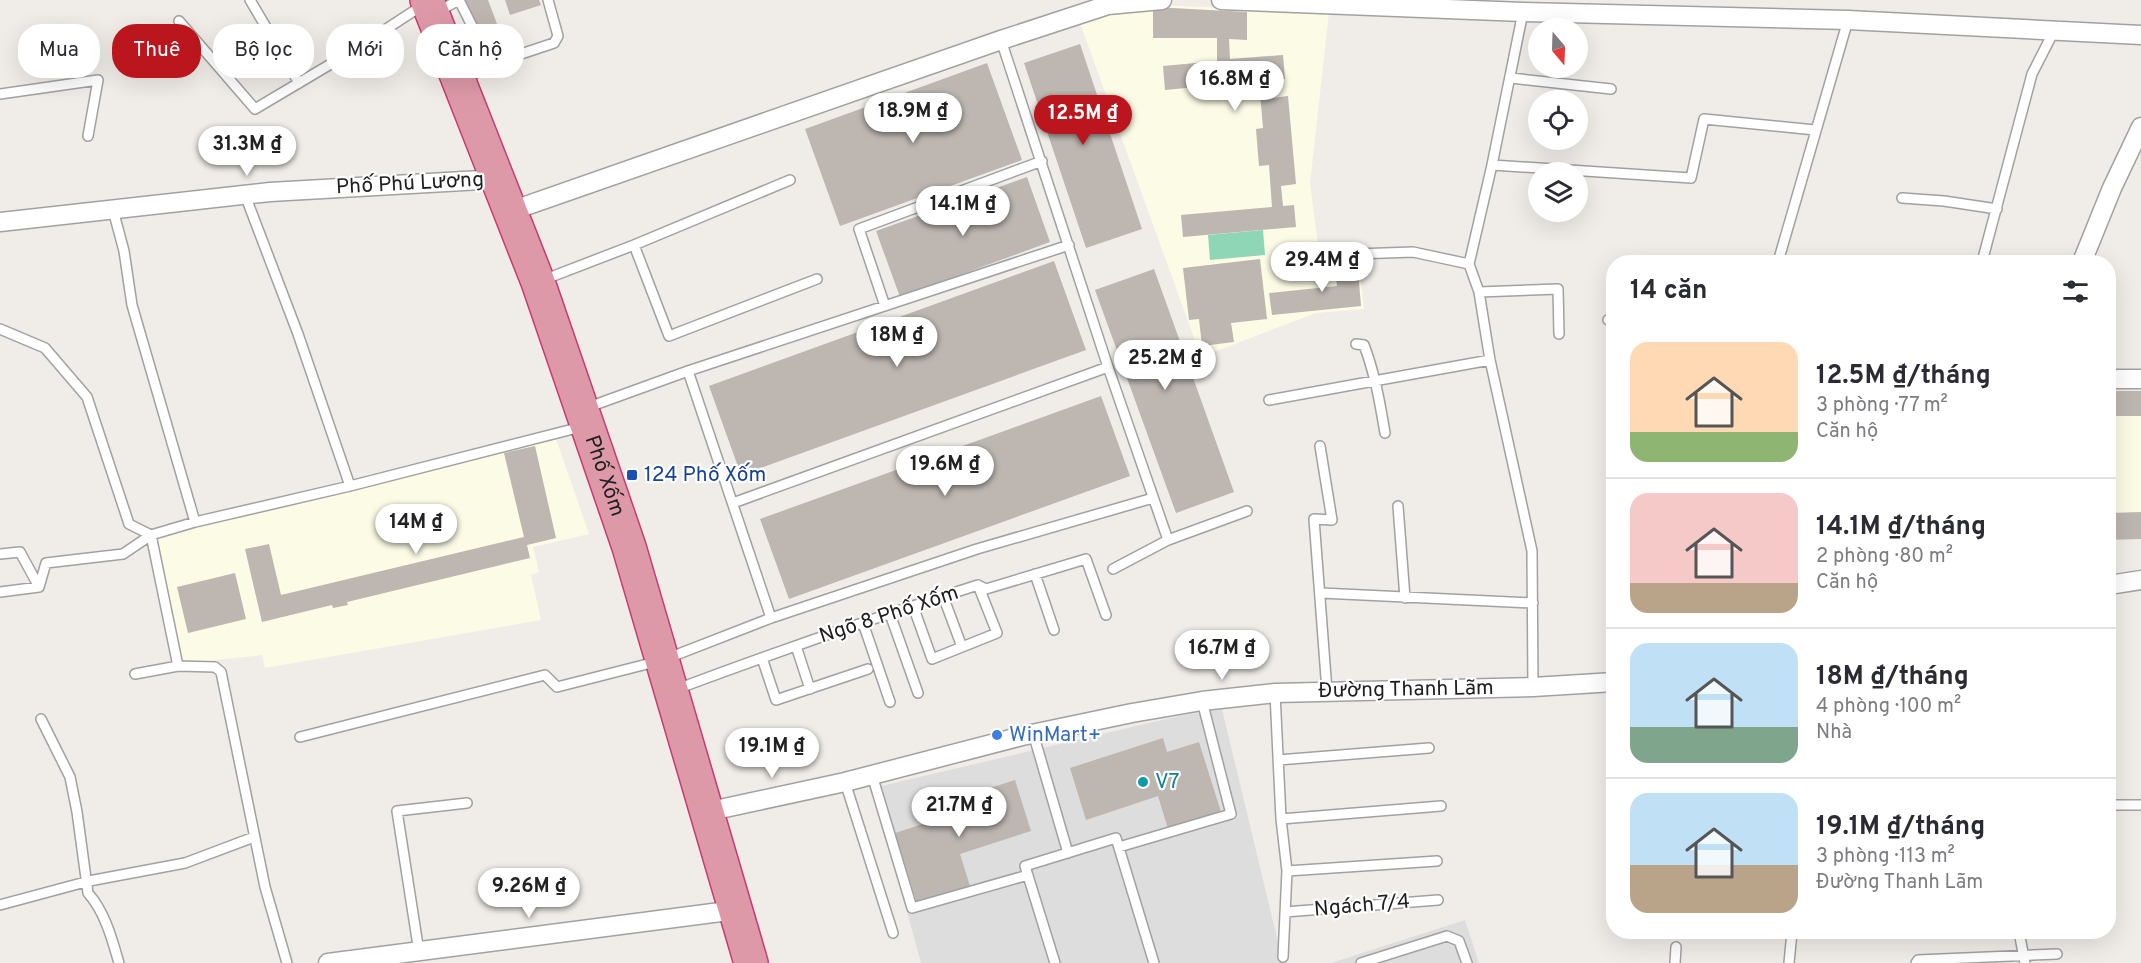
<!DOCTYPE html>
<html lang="vi">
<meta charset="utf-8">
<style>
body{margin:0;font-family:Overpass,sans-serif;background:#f2f2f3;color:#2b2b33;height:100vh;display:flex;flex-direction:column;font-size:22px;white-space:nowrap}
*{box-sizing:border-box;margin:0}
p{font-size:20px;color:#7c7c81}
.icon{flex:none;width:33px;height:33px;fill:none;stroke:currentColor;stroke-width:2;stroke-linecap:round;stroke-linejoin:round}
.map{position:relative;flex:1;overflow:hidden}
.drawer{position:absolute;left:1606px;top:255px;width:510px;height:684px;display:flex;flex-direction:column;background:#fff;border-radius:24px;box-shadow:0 6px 24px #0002}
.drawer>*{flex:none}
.banner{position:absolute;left:18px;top:24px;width:570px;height:54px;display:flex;gap:12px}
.needle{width:39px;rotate:161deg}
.controls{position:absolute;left:1528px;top:18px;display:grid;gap:12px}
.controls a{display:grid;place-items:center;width:60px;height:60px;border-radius:50%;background:#fff;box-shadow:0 6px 24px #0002;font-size:30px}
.price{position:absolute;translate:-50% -51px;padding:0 14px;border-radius:21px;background:#fff;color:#222;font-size:20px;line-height:39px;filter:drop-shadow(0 2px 3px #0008)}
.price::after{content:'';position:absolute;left:50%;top:36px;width:18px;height:14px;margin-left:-9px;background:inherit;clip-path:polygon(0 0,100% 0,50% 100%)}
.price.selected{background:#bb161d;color:#fff}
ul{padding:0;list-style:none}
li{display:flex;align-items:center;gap:18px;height:150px;padding:0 24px}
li+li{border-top:2px solid #e1e1e2}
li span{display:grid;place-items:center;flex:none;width:168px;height:120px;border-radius:18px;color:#555}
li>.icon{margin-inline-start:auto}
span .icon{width:72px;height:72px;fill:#fffc;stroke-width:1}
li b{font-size:26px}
h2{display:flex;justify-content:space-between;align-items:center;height:72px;padding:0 24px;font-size:26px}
.pill{padding:0 21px;border-radius:24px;background:#fff;box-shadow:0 6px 24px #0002;font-size:21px;line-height:54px}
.pill.selected{background:#bb161d;color:#fff}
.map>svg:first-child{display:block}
.residential{fill:#dedddd}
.education{fill:#fcfbe5}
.pitch{fill:#8fd6b7}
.building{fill:#bdb6b1}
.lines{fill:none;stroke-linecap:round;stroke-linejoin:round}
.lane-casing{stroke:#a1a1a1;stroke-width:12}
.street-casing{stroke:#a1a1a1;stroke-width:21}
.highway-casing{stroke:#c83a71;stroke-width:36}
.lane{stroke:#fff;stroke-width:9}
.street{stroke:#fff;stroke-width:18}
.highway{stroke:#de99a9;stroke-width:33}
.transit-dot{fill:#1a4fb4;stroke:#fff;stroke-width:2}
.shop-dot{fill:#3f7fe0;stroke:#fff;stroke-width:2}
.culture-dot{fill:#0f9aa8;stroke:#fff;stroke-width:2}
.labels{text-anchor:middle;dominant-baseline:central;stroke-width:4.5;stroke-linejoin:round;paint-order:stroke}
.street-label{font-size:21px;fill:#202020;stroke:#fff}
.transit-label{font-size:21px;fill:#164399;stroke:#fff;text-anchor:start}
.shop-label{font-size:21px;fill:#366cbe;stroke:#fff;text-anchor:start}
.culture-label{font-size:21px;fill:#0d838f;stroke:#fff;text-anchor:start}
</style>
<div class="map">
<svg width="2141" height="963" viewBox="0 0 2141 963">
<rect width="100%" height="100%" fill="#f0ede8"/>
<path class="residential" d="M1222,709L1283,963H921L873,788L1179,716Z
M1465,920L1479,963H1331Z"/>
<path class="education" d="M1154,5L1329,12L1310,183L1320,260L1358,256L1364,309L1316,313L1201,357L1080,23L1125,9Z
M2109,391H2141V539L2109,540Z
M556,439L589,534L533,547L539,572L531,575L541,620L265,668L262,655L188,663L183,660L180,656L158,538Z"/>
<path class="pitch" d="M1263,230L1265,255L1210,260L1208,235Z"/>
<path class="building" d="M458,0H488L503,40L477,50Z
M505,0H539L541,5L510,15Z
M1153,7L1247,12V40L1229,39L1230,59L1283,55L1285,79L1270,80L1272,98L1288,96L1296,184L1281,186L1283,206L1294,205L1296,227L1183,237L1181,215L1272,207L1269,165L1259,166L1256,129L1263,128L1259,81L1165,90L1163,66L1217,61V38H1153Z
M1080,44L1142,229L1086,248L1024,63Z
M987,63L1022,160L840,226L805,129Z
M1027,177L1050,242L900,297L876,231Z
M1357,258L1361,306L1272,315L1269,293L1337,286L1334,260Z
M1260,259L1267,319L1231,323L1234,342L1202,346L1199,319L1189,320L1183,268Z
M1054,261L1086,350L741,475L709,386Z
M1154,269L1234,492L1176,513L1095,290Z
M2109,391H2141V416H2109Z
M1101,396L1130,476L789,599L760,519Z
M535,446L556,538L527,545L530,558L347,602L348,605L333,608L332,605L262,622L245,549L269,544L281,595L524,537L504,453Z
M2141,512V539L2109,540V513Z
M235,573L246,619L188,633L177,587Z
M1163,738L1167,752L1199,742L1221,812L1168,829L1158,796L1086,820L1070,768Z
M1015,780L1031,831L960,854L970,886L917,903L895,833L926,823L922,810Z"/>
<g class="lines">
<defs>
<path id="lane" d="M250,0L299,83
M459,0L491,64L464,80
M437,12L459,0
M179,21L255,109L351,52L423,5
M1001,40L1108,367L1168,540L1113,569
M491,64L554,43L558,36L548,0
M1511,78L1611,89
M0,94L98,80L88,136
M1492,165L1523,12
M245,195L298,334L350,486
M1902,198L1944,201L1997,209
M113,210L124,251L132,305L195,522
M634,245L790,180
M1328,255L1413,252L1469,264
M1778,262L1848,20
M1982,262L2032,74L2054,31
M543,280L634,245L669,336L817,279
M1479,292L1558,289L1559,334
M885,306L859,229L1042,161
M1608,320L1614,321
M0,329L45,348L87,397L129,524L151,535
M1356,344L1364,345C1375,374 1380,403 1385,433
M688,371L771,618
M1269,400L1490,360
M586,408L688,371L1069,245
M1320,446L1332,520L1314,519L1327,691
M733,503L1108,367
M1398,506L1405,598
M151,535L178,666L215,667L221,672L265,887L287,963
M1168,540L1247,511
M0,554L20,552L39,587
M1035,574L1054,630
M0,592L39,587L46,563L123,554L151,535L195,522L350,486L581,427
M1321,593L1533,603
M943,596L962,647
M913,606L932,659L997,633L978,585
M890,614L918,693
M863,623L890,702
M796,646L810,689
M762,658L776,700L868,669
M135,674L178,666
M1533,687L1532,551L1490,360L1479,292L1469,264L1492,165L1691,178L1704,119L1815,130
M677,689C776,652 876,617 978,585L986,589L1086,559L1106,615
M1275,693L1281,819L1287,871L1283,957
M41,719L70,777L77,812L88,893C105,912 112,939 119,963
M1033,733L1068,853
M300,737L545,675L557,687L663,660L771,618L977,549L1153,498
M1278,760L1429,748
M872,775L912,908L1028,875
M845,782L893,933
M2109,805H2141
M1281,819L1441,806
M1119,847L1231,814L1202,701
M1287,871L1437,861
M0,905L89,881L185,863L254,837
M1285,912L1438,900
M2019,932L2025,963
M419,952L397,811L467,803
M1055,963L1025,866L1116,838L1154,963
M1361,963L1447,936L1459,941L1467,963
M1675,963L1676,947
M1789,963L1792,932
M1916,963L1918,960L2057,954"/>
<path id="street" d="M1221,0L1523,12L1848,20L2141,35
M511,211L1001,40L1108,5L1162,0
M0,222L270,192L499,179
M2082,262L2112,188L2141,127
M2109,379H2141
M2109,585L2141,580
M706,812L845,782L1022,736L1132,713L1202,701L1275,693L1533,687L1614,682
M328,963L736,910"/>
<g id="highway">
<path id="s1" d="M427,0L538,282L629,547L751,963"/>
</g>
</defs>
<use href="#lane" class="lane-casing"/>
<use href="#street" class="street-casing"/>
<use href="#highway" class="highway-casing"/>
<use href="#lane" class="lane"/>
<use href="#street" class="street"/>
<use href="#highway" class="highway"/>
</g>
<rect class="transit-dot" x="626" y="469" width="12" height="12" rx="3"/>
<circle class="shop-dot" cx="997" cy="735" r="6"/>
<circle class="culture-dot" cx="1143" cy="782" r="6"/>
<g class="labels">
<g class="street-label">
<text transform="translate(410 184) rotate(-3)">Phố Phú Lương</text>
<text stroke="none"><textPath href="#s1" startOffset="508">Phố Xốm</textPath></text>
<text transform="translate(889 615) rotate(-18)">Ngõ 8 Phố Xốm</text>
<text transform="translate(1406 690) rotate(-1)">Đường Thanh Lãm</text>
<text transform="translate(1362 906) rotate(-5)">Ngách 7/4</text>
</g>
<g class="transit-label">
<text x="644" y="475">124 Phố Xốm</text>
</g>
<g class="shop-label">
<text x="1009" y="735">WinMart+</text>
</g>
<g class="culture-label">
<text x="1155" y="782">V7</text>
</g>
</g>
</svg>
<div class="controls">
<a><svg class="needle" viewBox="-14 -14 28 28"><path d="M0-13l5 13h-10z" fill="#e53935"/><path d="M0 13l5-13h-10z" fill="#7c7c81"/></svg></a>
<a><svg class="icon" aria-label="locate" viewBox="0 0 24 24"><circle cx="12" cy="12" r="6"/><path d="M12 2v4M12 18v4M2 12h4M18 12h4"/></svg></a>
<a><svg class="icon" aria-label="layers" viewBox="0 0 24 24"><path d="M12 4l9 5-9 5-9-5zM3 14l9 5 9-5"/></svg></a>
</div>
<b class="price" style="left:1235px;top:112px">16.8M ₫</b>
<b class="price" style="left:913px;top:144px">18.9M ₫</b>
<b class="price selected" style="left:1083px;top:146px">12.5M ₫</b>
<b class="price" style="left:247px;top:177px">31.3M ₫</b>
<b class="price" style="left:963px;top:237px">14.1M ₫</b>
<b class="price" style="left:1322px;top:293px">29.4M ₫</b>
<b class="price" style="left:897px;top:368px">18M ₫</b>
<b class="price" style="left:1165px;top:391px">25.2M ₫</b>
<b class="price" style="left:945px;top:497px">19.6M ₫</b>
<b class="price" style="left:416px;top:555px">14M ₫</b>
<b class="price" style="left:1222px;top:681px">16.7M ₫</b>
<b class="price" style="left:772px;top:779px">19.1M ₫</b>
<b class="price" style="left:959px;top:838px">21.7M ₫</b>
<b class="price" style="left:529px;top:919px">9.26M ₫</b>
<div class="banner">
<a class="pill">Mua</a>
<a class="pill selected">Thuê</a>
<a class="pill">Bộ lọc</a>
<a class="pill">Mới</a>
<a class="pill">Căn hộ</a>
</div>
<section class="drawer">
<h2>14 căn<svg class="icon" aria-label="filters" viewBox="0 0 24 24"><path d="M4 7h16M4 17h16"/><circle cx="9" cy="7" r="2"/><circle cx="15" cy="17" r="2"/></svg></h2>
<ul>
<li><span style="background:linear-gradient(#ffd9b3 75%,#8fb573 0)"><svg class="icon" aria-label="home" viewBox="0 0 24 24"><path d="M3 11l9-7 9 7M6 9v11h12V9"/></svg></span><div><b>12.5M ₫/tháng</b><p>3 phòng · 77 m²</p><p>Căn hộ</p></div></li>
<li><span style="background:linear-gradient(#f6c9c9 75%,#b9a48a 0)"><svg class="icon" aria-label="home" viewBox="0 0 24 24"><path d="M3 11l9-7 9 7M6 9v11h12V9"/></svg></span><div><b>14.1M ₫/tháng</b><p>2 phòng · 80 m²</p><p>Căn hộ</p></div></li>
<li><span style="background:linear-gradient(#bfe0f5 70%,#7fa58c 0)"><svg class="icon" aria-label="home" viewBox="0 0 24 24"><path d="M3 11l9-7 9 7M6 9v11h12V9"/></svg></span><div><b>18M ₫/tháng</b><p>4 phòng · 100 m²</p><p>Nhà</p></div></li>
<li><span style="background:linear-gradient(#bfe0f5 60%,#b9a48a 0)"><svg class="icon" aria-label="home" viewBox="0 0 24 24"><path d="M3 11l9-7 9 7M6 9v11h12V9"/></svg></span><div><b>19.1M ₫/tháng</b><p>3 phòng · 113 m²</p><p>Đường Thanh Lãm</p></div></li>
</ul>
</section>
</div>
